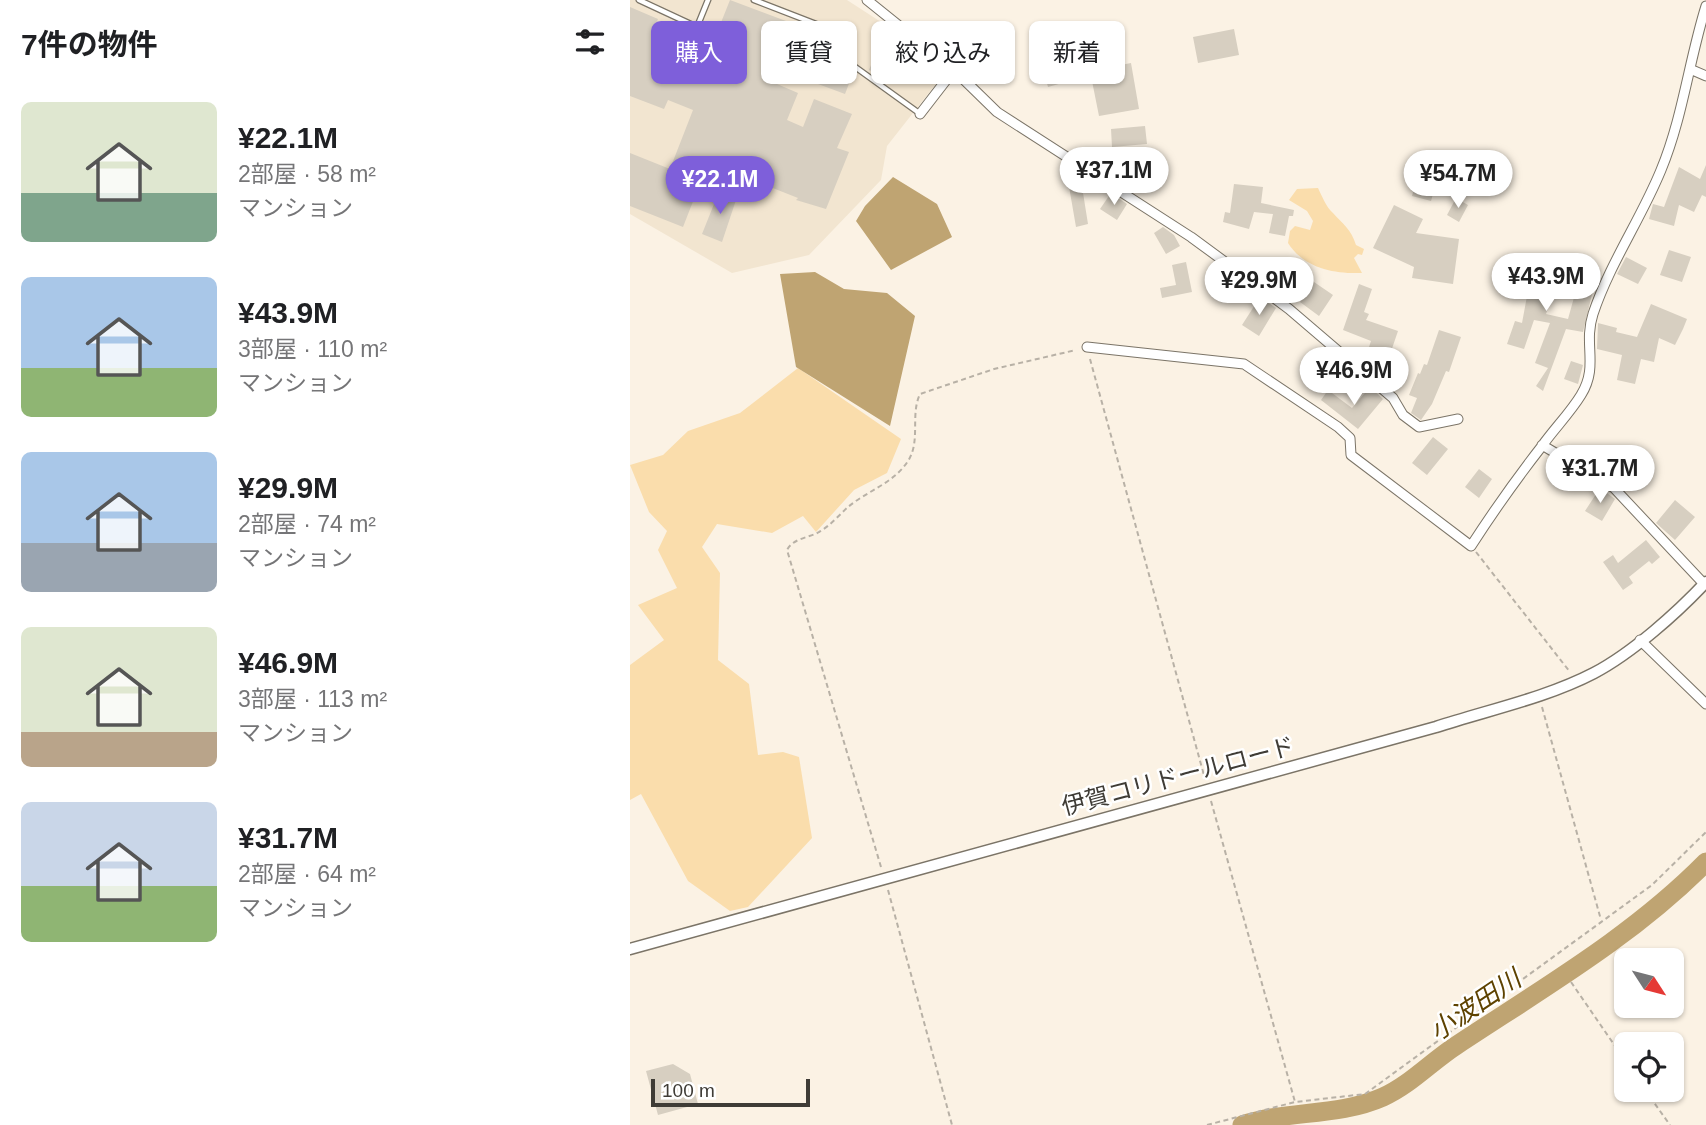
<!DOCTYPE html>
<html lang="ja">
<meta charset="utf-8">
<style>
body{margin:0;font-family:Helvetica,"Noto Sans JP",sans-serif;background:#f2f2f2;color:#202124;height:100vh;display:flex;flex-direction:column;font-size:26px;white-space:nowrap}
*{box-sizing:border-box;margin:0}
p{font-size:23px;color:#757577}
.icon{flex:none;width:38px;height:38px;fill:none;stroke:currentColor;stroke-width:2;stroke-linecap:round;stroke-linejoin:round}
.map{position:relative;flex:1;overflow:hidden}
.panel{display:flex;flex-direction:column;background:#fff;width:630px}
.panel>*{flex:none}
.top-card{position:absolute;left:21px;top:21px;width:665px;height:63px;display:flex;gap:14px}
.needle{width:46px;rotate:126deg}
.tools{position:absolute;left:984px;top:948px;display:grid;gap:14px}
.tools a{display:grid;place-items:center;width:70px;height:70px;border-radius:10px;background:#fff;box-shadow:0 2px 5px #0004;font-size:35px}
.scale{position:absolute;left:21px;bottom:18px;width:159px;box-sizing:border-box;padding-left:7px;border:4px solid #3f3c36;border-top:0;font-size:19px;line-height:24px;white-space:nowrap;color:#3f3c36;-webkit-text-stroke:5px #fff;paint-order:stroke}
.price{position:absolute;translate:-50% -60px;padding:0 16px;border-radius:24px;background:#fff;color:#222;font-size:23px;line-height:46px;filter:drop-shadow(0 2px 4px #0008)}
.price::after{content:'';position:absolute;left:50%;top:42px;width:21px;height:16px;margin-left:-10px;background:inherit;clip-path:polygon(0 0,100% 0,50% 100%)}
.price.on{background:#7e5fda;color:#fff}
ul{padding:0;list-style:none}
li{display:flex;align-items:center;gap:21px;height:175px;padding:0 21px}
li span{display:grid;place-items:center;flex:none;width:196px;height:140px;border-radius:10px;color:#555}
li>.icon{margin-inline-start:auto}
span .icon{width:84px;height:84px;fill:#fffc;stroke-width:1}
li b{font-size:30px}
h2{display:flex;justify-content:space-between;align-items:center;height:84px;padding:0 21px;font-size:30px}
.tag{padding:0 24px;border-radius:10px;background:#fff;box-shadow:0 2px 5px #0004;font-size:24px;line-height:63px}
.tag.on{background:#7e5fda;color:#fff}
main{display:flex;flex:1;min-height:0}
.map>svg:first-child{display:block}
.built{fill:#f2e5d0}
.green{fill:#faddac}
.water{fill:#bfa472}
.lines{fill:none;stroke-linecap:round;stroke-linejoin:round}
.river{stroke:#bfa472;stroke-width:19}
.building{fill:#d7cfc1}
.service-casing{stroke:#7b7467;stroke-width:7}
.minor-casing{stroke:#7b7467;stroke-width:11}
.tertiary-casing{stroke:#7b7467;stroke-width:13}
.path{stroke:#b8b1a6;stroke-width:2;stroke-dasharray:5 3.5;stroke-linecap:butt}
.service{stroke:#fff;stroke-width:4.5}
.minor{stroke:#fff;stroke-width:9}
.tertiary{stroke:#fff;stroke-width:10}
.labels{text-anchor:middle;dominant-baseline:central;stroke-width:5;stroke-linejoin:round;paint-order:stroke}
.street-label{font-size:24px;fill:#3f3c36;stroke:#fff}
.water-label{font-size:26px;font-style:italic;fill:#5e4200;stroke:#fff}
</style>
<main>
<section class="panel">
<h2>7件の物件<svg class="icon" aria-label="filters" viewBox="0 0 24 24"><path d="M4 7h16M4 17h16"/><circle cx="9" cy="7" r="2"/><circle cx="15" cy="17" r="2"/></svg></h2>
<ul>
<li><span style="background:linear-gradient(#dfe7d0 65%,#7fa58c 0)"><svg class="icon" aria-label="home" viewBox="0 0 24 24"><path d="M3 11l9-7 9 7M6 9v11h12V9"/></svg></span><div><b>¥22.1M</b><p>2部屋 · 58 m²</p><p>マンション</p></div></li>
<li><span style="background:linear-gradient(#a9c7e8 65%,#8fb573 0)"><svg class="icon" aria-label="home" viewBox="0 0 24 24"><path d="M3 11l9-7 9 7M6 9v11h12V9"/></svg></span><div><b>¥43.9M</b><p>3部屋 · 110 m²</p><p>マンション</p></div></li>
<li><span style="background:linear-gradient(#a9c7e8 65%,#9aa5b1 0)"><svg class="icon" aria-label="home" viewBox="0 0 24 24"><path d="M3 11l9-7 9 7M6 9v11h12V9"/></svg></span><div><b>¥29.9M</b><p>2部屋 · 74 m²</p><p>マンション</p></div></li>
<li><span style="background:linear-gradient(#dfe7d0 75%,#b9a48a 0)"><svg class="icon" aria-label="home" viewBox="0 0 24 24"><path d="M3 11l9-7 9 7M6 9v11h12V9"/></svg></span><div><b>¥46.9M</b><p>3部屋 · 113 m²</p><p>マンション</p></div></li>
<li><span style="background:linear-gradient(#c9d6e8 60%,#8fb573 0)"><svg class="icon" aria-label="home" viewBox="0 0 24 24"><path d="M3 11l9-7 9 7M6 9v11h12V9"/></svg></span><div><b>¥31.7M</b><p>2部屋 · 64 m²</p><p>マンション</p></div></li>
</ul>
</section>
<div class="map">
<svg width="1076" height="1125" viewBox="0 0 1076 1125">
<rect width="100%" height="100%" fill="#fbf2e4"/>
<path class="built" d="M0,0H217L288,46L316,71L257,146L251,180L179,255L102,273L0,214Z"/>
<path class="green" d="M688,188C692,196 696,207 703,213C713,224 721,229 726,245L734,249L732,255L728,254L724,258L732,273C703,274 674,268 658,243L660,231L665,226L680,230L683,221L677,211L659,200L667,189Z
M168,368L271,439L257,473L224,490L186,532L173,516L142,533L87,524L72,547L90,573L88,660L119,684L128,755L153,752L169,757L182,838L118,907L100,911L58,881L11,794L0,800V665L34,640L8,605L47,588L28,550L37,531L19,512L0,465L33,455L58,431L110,413Z"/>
<path class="water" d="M263,177L307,204L322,237L261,270L226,221L235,206Z
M185,272L214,289L257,293L285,316L260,426L166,367L150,274Z"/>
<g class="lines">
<path class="river" d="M612,1125C657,1110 708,1117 753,1097C780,1085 802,1061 827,1045C913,988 1003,936 1076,862"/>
</g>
<path class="building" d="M100,0L196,36L199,41L193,56L210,62L223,73L215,94L145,68L140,81L168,93L157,120L173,127L184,99L222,114L207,148L219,152L196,209L166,200L168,198L64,157L56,175L71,181L53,227L0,206V153L40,169L63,110L38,100L34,109L0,96V7L28,19L22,32L67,50L69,46L75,48L83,28L88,30Z
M604,29L609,55L568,63L563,37Z
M254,33L276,42L261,79L239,70Z
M449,59L454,77L418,87L413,69Z
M501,63L509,109L469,116L460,71Z
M515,126L517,144L482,147L481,129Z
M1076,165V197L1072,195L1064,212L1049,205L1044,226L1019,219L1023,204L1034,207L1049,167L1070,179Z
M450,174L458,224L446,227L437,175Z
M786,181L805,187L801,201L782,196Z
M604,184L633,187L631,203L664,210L663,216H659L655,236L639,233L643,214L624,212L619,229L593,222L595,212L600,213Z
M94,189L108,194L92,242L72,234L86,199L90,200Z
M481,193L497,204L487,220L470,209Z
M826,198L838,205L829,222L817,215Z
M764,205L793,219L786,233L829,239L823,284L782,278L784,267L743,248Z
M533,227L544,235L550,246L536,254L524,233Z
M1039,250L1061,257L1052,282L1030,275Z
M996,257L1017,268L1008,284L987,274Z
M556,262L562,292L532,298L530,288L546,285L542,265Z
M889,262L909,272L911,267L931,275L916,314L938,319L948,283L964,286L953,332L936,329L913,391L906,386L918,368L905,363L920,323L904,320L894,349L877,344L885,321L892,323L897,296L877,286Z
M684,282L703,295L689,316L670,302Z
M729,284L742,289L734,312L739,314L736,320L768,331L756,366L768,371L764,381L737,367L740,358L736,356L741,341L713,330Z
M630,297L646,308L629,336L612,325Z
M1021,304L1057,319L1053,329L1045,345L1029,338L1024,362L1011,359L1005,384L987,380L992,355L967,349L968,323L987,328L986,332L1007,337Z
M809,330L831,337L819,372L816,371L802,404L791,420L781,413L787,398L779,395L788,373L790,374L794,364L797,365Z
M941,361L953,365L948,384L934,379Z
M740,387L753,399L728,429L691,400L698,390L722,408Z
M803,437L818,449L797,475L782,463Z
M849,469L862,479L849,498L835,487Z
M970,488L985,499L972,521L955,511Z
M1045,500L1065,517L1045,540L1026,523Z
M1016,540L1030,557L1022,564L1019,561L999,577L1003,583L993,590L973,562L983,555L988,563Z
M43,1064L60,1074L68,1104L28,1115L16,1071Z"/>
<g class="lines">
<defs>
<path id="service" d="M9,0L67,27L78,0
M124,0L199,29L205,40L203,51L289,113"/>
<path id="minor" d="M237,0L324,70L367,112L561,237L659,309L763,398L773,415L789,427L828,419
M1060,69L1076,76
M290,114L324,70
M457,347L614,364L708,427L720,438L721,455L841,546C863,512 887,478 912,446C924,429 940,413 951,395C969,366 953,345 963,314C980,263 1011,219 1031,170C1053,117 1059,60 1076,6
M912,445L984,488L1074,584
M1010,640L1076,704"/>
<path id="tertiary" d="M0,949L806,727C858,710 916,698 964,673C1002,653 1047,613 1076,582"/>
</defs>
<use href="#service" class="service-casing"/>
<use href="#minor" class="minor-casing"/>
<use href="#tertiary" class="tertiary-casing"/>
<path class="path" d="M460,359L575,779
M846,552L940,672
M912,707L971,920
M581,801L665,1102
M251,867L157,550C163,538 179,538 189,532C200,526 209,515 218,507C237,491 264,483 278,461C291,441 280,415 290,394L364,369L446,350
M258,890L322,1125
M941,982L996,1062
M1015,1090L1040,1125
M577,1125L665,1102L735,1094L1022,885L1076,832"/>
<use href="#service" class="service"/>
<use href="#minor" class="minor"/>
<use href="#tertiary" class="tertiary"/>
</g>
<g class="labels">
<g class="street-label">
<text transform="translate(548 776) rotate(-15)">伊賀コリドールロード</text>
</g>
<g class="water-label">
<text transform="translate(845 1005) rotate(-34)">小波田川</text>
</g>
</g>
</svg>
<div class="tools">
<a><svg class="needle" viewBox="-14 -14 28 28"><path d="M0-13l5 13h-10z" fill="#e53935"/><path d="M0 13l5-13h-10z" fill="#757577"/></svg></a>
<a><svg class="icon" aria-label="locate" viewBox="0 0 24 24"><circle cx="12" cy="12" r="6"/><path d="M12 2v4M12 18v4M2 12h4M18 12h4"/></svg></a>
</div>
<div class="scale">100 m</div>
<b class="price" style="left:484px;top:207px">¥37.1M</b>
<b class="price" style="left:828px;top:210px">¥54.7M</b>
<b class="price on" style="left:90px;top:216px">¥22.1M</b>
<b class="price" style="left:916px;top:313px">¥43.9M</b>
<b class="price" style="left:629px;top:317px">¥29.9M</b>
<b class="price" style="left:724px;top:407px">¥46.9M</b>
<b class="price" style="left:970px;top:505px">¥31.7M</b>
<div class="top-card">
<a class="tag on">購入</a>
<a class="tag">賃貸</a>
<a class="tag">絞り込み</a>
<a class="tag">新着</a>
</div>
</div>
</main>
